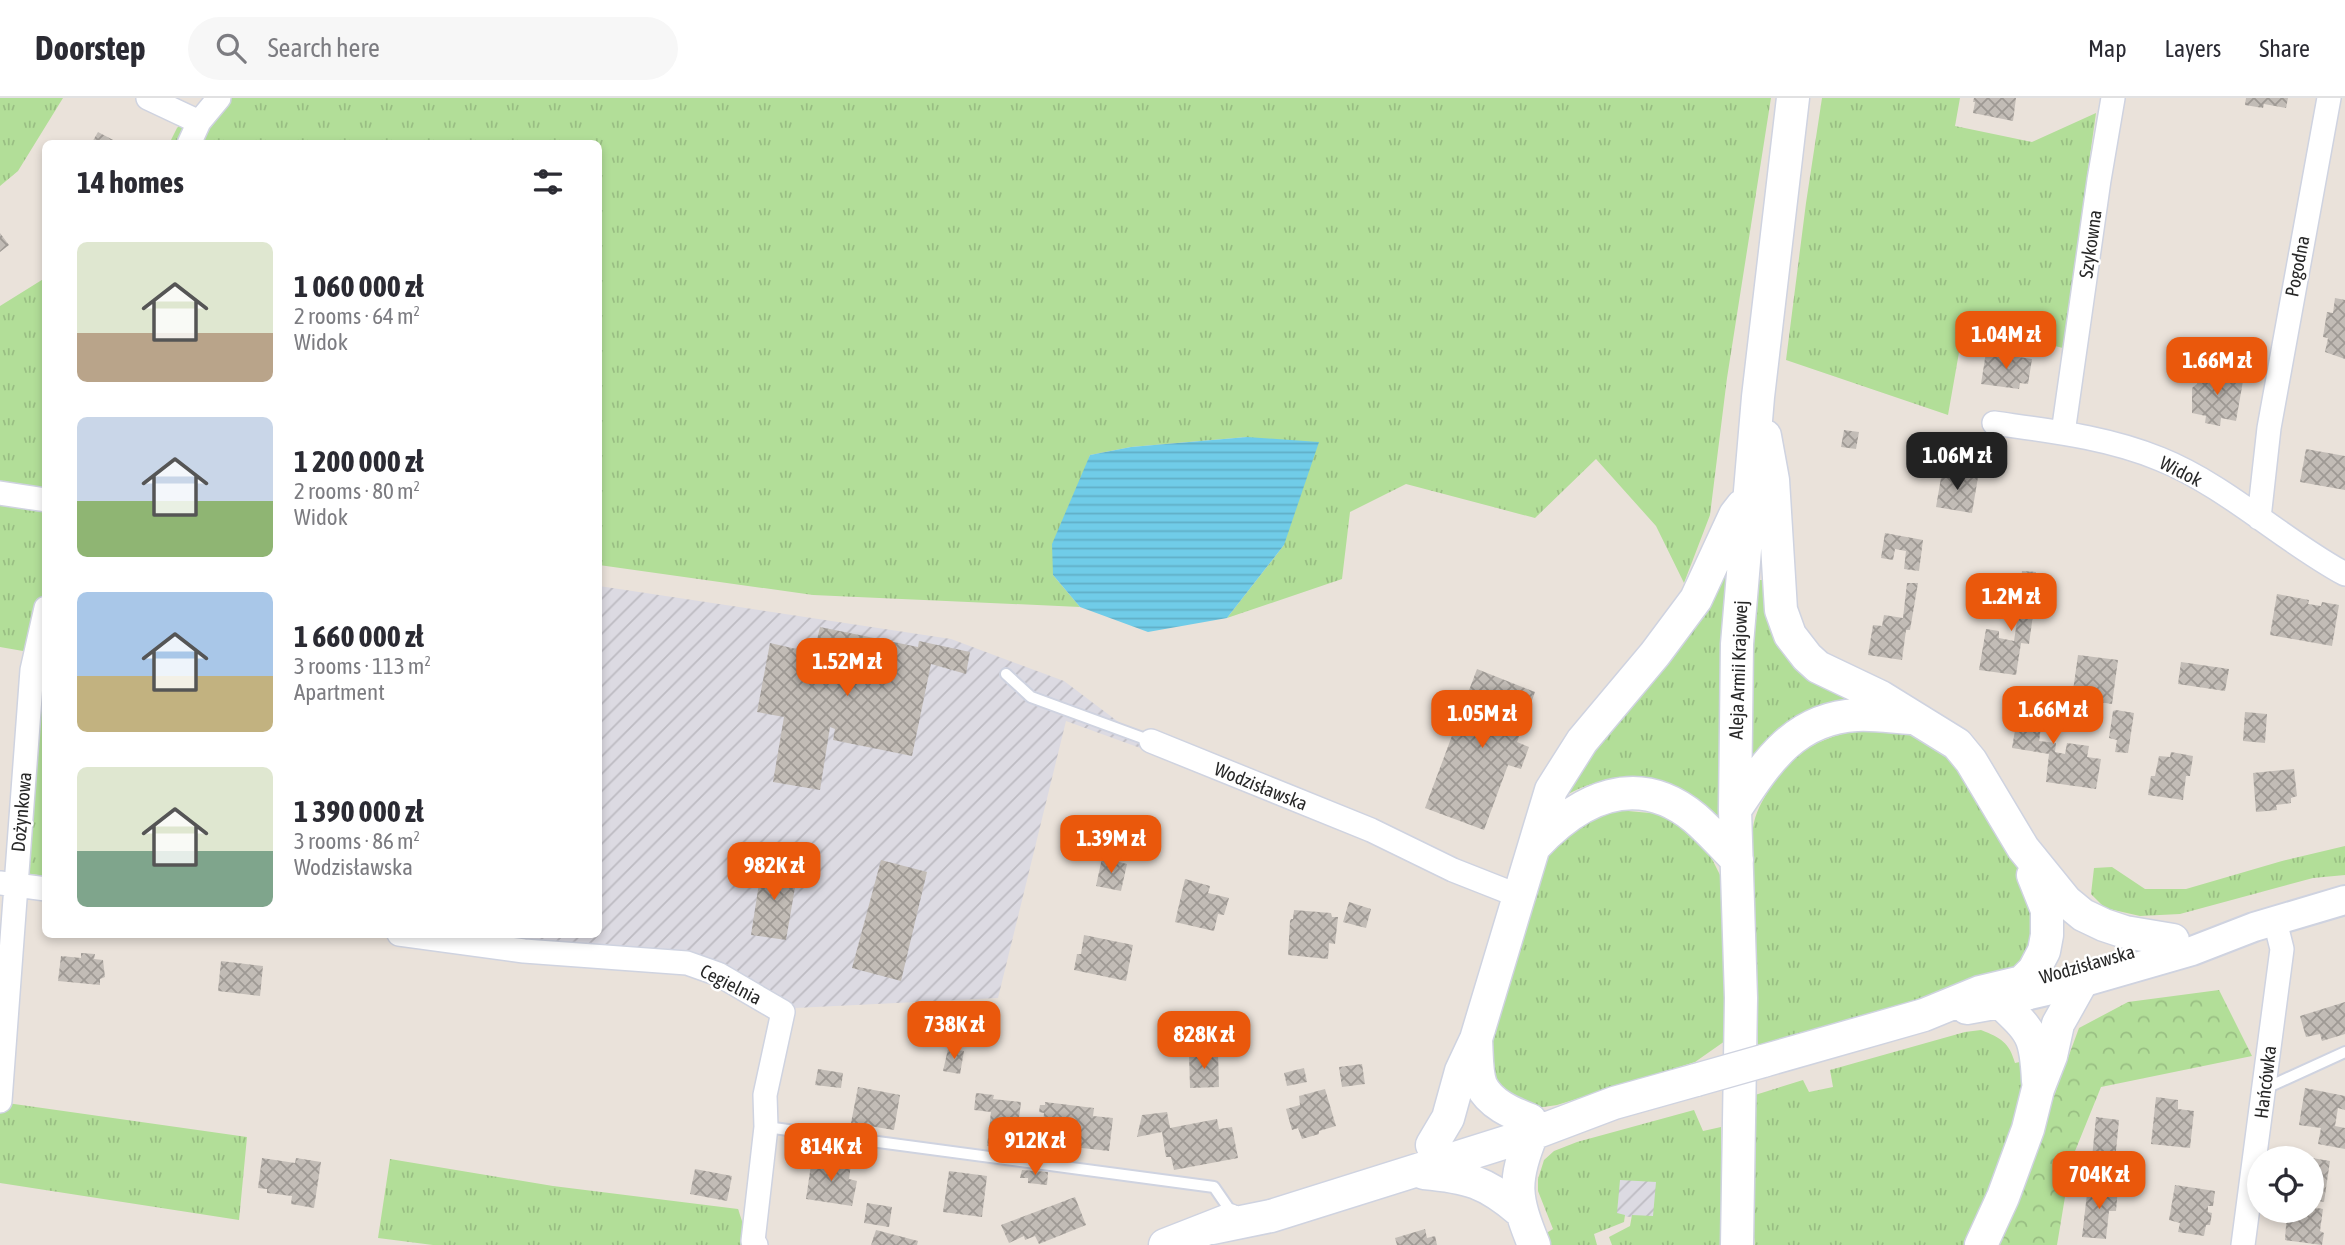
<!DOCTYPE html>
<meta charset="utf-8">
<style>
body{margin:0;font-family:"Asap Condensed",sans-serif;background:#f7f7f7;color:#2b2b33;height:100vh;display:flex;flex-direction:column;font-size:26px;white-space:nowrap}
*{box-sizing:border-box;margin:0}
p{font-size:23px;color:#7c7c81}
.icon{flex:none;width:38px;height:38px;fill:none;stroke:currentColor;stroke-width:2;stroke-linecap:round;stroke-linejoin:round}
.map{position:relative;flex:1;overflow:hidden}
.details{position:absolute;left:42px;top:42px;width:560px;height:798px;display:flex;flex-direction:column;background:#fff;border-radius:10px;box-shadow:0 4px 10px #0003}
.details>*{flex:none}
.buttons{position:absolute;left:2247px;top:1048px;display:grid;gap:14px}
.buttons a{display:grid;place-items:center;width:77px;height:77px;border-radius:50%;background:#fff;box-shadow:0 4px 10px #0003;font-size:35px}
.price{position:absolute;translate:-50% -60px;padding:0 16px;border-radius:14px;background:#ea580c;color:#fff;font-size:23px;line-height:46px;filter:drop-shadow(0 2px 4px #0008)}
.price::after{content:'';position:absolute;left:50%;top:42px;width:21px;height:16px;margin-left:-10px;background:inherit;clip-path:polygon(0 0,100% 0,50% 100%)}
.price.current{background:#222;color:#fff}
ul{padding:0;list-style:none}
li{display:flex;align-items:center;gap:21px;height:175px;padding:0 35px}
li span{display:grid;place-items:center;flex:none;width:196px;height:140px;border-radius:10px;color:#555}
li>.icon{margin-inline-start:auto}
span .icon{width:84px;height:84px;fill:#fffc;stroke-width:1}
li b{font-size:30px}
h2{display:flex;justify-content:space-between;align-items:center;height:84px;padding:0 35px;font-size:30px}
header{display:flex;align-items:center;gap:42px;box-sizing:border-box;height:98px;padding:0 35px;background:#fff;border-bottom:2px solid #e1e1e2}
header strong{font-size:33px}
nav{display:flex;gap:38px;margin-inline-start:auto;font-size:24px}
.search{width:490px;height:63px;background:#f7f7f7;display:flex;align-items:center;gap:18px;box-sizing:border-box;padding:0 24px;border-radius:38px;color:#7c7c81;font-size:26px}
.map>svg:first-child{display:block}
.industrial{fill:url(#industrial-furrows)}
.grass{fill:url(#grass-tufts)}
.forest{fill:url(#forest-crowns)}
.water{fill:url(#water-rules)}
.building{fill:url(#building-cross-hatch)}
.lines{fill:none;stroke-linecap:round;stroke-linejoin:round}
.service-casing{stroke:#cfd3e0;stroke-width:14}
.minor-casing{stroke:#cfd3e0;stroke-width:26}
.tertiary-casing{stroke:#cfd3e0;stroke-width:32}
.secondary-casing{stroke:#cfd3e0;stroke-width:35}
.service{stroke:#fff;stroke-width:10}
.minor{stroke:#fff;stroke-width:23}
.tertiary{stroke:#fff;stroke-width:28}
.secondary{stroke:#fff;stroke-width:32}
.secondary-bridge-casing{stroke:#cfd3e0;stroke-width:35;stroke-linecap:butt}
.secondary-bridge{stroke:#fff;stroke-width:32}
.labels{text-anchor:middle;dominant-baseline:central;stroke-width:5;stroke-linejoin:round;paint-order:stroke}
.street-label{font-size:19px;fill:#282828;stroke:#fff}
</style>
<header>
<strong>Doorstep</strong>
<div class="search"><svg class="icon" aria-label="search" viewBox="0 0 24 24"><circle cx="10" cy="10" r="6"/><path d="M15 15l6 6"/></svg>Search here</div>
<nav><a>Map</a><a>Layers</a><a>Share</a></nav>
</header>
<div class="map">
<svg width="2345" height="1147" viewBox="0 0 2345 1147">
<defs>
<pattern id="industrial-furrows" width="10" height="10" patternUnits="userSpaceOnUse" patternTransform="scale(1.75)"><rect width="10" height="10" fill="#dcdae2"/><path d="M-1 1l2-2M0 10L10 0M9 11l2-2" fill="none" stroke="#bdbbc2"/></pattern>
<pattern id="grass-tufts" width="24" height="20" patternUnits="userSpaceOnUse" patternTransform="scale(1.75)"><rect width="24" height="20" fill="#b2de98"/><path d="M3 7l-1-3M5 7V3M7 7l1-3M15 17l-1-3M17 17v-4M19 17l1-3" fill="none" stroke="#99be83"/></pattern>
<pattern id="forest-crowns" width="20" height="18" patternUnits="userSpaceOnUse" patternTransform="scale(1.75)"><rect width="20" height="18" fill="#b2de98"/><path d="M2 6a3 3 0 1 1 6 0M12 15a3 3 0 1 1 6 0" fill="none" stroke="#99be83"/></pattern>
<pattern id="water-rules" width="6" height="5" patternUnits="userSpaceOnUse" patternTransform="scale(1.75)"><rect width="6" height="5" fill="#70cce8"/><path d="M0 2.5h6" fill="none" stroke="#61afc7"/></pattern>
<pattern id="building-cross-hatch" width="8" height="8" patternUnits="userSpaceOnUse" patternTransform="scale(1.75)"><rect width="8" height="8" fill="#c2bcb6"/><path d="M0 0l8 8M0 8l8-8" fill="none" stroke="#9e9994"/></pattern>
</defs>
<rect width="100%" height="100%" fill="#eae2da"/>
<path class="industrial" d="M599,488L951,541L1064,583L1165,659L1066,623L998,900L795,910L711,865L525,844L526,837L598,836Z
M1618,1079L1658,1082L1655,1122L1614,1117Z"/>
<path class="grass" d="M0,0H63L18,73L0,88Z
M206,0H1771L1727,280L1710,417L1684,485L1656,428L1596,361L1535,420L1406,386L1350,414L1342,481L1227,520L1284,447L1247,339L1131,349L1090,357L1053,477L1080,509L813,497L599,467L598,46H169L177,30Z
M1822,0H1960L1955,28L2032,44L2096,15L2063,250L1964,226L1948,317L1786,262L1806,105Z
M45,180V778L10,773L24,652L23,553L0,549V208Z
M1717,478L1729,481L1720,720C1677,679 1615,667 1563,699L1572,672Z
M1755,482H1768L1851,597L1849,602C1820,608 1796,618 1773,636C1765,643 1758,654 1750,659L1748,615Z
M1868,631C1909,632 1936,643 1964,673L2036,802L2035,834L2022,866L2006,878L1758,948L1753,757C1753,748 1752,739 1753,730C1755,715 1762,703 1770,690C1793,652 1824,637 1868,631Z
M1617,712L1661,716L1679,726L1711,759L1720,777L1725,795L1726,817L1725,943L1695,964L1557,1007L1537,1010L1522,1007L1495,985L1488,956L1492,934L1545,762L1553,750L1580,724Z
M2345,748V777L2313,780L2180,816L2140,818L2105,810L2091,796L2094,770L2112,769L2145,791H2186L2282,763Z
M1981,932C2001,940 2009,944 2015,965L2029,962L2010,1043L1991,1089L1964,1147H1755L1752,1124L1755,997L1803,982L1809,994L1833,989L1830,972L1965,934Z
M0,1004L247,1039L239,1122L0,1085Z
M1694,1012L1703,1033L1721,1029V1147H1612L1609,1139L1630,1128L1632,1117L1653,1118L1656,1084L1620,1082L1617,1115L1625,1117L1624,1124L1594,1136L1597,1147H1547L1543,1137L1553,1131L1538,1093V1081L1544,1062L1554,1053L1577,1044Z
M390,1061L553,1088L738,1111L750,1147H433L378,1140Z"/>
<path class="forest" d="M2219,892L2252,958L2101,989L2071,1063L2057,1147H1999L2079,930L2128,904Z"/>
<path class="water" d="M1247,339L1319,344L1284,447L1227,520L1148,534L1080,509L1053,477L1052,446L1090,357L1131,349Z"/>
<path class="building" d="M1974,0H2016L2013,23L1973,15L1975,4H1973Z
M2246,0H2288L2286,10L2264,6L2263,10L2245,7Z
M98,34L115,43L114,46H91Z
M0,135L9,147L0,154Z
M2335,200L2345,202V261L2325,254L2328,240L2323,239L2327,214L2333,215Z
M1986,254L2032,261L2028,286L2020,285L2019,291L1981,286Z
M2214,272L2229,274L2228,281L2243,283L2236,323L2221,320L2220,328L2205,325L2206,318L2192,315V290L2197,286L2199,275L2213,278Z
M1844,332L1859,334L1856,351L1841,349Z
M2306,351L2345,358V392L2300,384Z
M1942,374L1978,379L1972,415L1936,409Z
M1885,435L1923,442L1919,473L1904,471L1906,453L1895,451L1893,462L1881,460Z
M2022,473L2036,474L2033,494L2036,495L2029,546L2021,545L2016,577L1979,572L1986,531L1999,533V540L2014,543L2019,510L2014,509L2016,492H2020Z
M1907,485H1918L1910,532H1906L1902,562L1868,557L1873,527L1882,528L1884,517L1903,520Z
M2277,496L2309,502L2308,506L2321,508L2322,504L2339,507L2332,548L2270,537Z
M820,529L918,549L919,543L970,554L966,576L931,566L912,658L833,642L835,631L830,629L820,692L773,684L784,619L757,614L770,545L814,555Z
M2078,557L2118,562L2112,606L2072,600Z
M2181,564L2229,571L2225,593L2178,586Z
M1477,571L1535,594L1517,644L1529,649L1521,671L1508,667L1484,732L1425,710Z
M2022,591L2048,595L2046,597L2039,643L2056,645L2055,654L2065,656L2067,645L2089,648L2087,659L2101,661L2096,691L2046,684L2049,656L2012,650Z
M2116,612L2134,615L2128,655L2115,654L2117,642L2109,640L2113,613Z
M2245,614L2267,616L2265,645L2243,643Z
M2171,654L2193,658L2190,678H2186L2183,702L2148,697L2151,678H2155L2159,658L2170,659Z
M2294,671L2297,698L2291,700V705L2276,707L2277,712L2256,714L2253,675Z
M1115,721L1146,725L1143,748L1111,743Z
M1102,760L1127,766L1121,793L1096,788Z
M881,762L927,774L901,883L852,870Z
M762,766L798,772L786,842L751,837Z
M1185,781L1210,788L1208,795L1229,800L1224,817L1218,816L1214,833L1175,824Z
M1349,804L1371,811L1366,830L1343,824Z
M1294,812L1331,815L1332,819H1338L1335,846L1329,845L1328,861L1288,857L1290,823L1291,821H1293Z
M1084,837L1133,847L1126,883L1074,872L1077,856H1081Z
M81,855L95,856L94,861L103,862L105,879L100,881V887L58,883L61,858L81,860Z
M221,863L263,868L260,898L218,893Z
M2345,904V936L2322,943L2320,936L2306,939L2300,918Z
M956,925L978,927L976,940L954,937Z
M948,951L964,953L960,976L943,973Z
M1218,955L1219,989L1190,990L1189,956Z
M1362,966L1365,986L1342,989L1339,969Z
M1304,970L1307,984L1287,988L1284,975Z
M818,971L843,975L841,990L815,987Z
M858,989L900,997L894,1032L851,1025Z
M2305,990L2345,998V1012L2338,1010L2335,1028L2345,1030V1051L2318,1046L2321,1030L2299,1027Z
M1325,991L1336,1028L1319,1033V1036L1302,1041L1298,1030L1292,1032L1286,1011L1300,1007L1299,998Z
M976,995L994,997L993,1001L1021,1004L1015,1052L987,1048L991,1014L974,1012Z
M2156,999L2178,1002V1011L2194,1013L2190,1050L2151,1046Z
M1045,1004L1094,1010L1093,1018L1113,1020L1109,1053L1073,1049L1074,1037L1065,1036L1066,1028L1043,1025L1044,1015L1039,1014L1040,1007H1045Z
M1167,1014L1170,1030L1217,1021L1219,1031L1232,1029L1238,1060L1174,1072L1171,1059H1166L1162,1034L1137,1039L1142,1017Z
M2096,1019L2119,1022L2115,1063L2092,1060Z
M262,1060L295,1065L296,1060L321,1064L314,1110L291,1106L292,1098L267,1095V1091L258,1090Z
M812,1060L851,1066L849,1081L857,1083L852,1108L806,1101Z
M2312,1060L2330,1063L2324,1104L2313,1102Z
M695,1071L732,1078L727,1103L690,1096Z
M1022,1072L1048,1074L1047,1087L1028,1085V1080H1020Z
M949,1073L987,1078L982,1119L943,1114Z
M2088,1087L2118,1090L2116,1113H2109L2106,1141L2082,1139Z
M2175,1087L2215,1093L2213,1108H2208V1114L2212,1115L2210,1127H2206L2204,1138L2178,1134L2180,1125L2169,1122Z
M1075,1099L1086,1127L1039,1146L1035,1138L1025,1142L1024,1138L1009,1145L1001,1127Z
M867,1105L892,1109L889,1129L864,1125Z
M2312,1109L2323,1111L2320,1133L2324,1135L2322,1147L2285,1142L2287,1113H2312Z
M1425,1131L1427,1140L1435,1138L1437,1147H1397L1395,1140Z
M876,1132L918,1143L917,1147H871Z"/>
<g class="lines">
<defs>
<path id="service" d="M1006,576L1031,599L1151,643
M2264,991L2345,954
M766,1029L1214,1089L1234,1118"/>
<path id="minor" d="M148,0L199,24
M189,46L199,24L219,0
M1994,325C2050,333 2106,339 2160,361C2227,388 2282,442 2345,476
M2063,335L2099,82L2113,0
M0,395L46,402
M2259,420L2269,330L2329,0
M1151,643L1371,732L1453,772L1519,798
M0,785L46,791
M399,836L524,853L687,865L718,876L783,914L765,997L766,1029L753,1143L756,1147
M0,1003L32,572L46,510
M2243,1147L2282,851L2275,823"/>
<path id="tertiary" d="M2000,904L2081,885L2192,853L2254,829L2345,802"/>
<path id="secondary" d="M1765,338L1773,382L1781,512L1790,537L1807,559L1818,569L1881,599L1957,646L1971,663L2023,750L2066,803L2083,817L2104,827L2125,834L2173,842
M1735,712C1766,665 1794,620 1857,617C1875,616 1893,619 1911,620
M1535,748C1580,700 1637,672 1695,720C1710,733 1723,748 1737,762
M1967,910L2000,904C2032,934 2036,938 2038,983
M1476,942C1477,955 1476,974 1481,987C1490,1006 1512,1015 1530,1022
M1763,963L1924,917L1980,894L2022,884L2034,872L2044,853L2047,837V812L2033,777
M1532,1036C1512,1084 1515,1100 1534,1147
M1432,1047L1448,1020L1461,973L1476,941L1551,692L1582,643L1655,556L1696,501L1735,417L1742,408
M1424,1075C1468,1079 1486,1084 1520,1113
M1212,1130L1271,1118L1532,1036L1614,1005L1696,982
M1165,1147L1229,1122
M1737,1147L1741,900L1735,712L1737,546L1758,299L1793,0
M1981,1147L2003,1099L2028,1031L2038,991L2051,958L2058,926L2081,885"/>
</defs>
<use href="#service" class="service-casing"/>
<use href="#minor" class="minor-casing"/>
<use href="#tertiary" class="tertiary-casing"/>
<use href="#secondary" class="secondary-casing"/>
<use href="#service" class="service"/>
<use href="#minor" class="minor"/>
<use href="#tertiary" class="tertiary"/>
<use href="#secondary" class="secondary"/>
<defs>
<path id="secondary-bridge" d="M1696,982L1763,963"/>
</defs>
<use href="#secondary-bridge" class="secondary-bridge-casing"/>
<use href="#secondary-bridge" class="secondary-bridge"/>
</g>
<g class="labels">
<g class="street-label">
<text transform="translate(2090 146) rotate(-82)">Szykowna</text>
<text transform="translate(2297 168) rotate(-79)">Pogodna</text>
<text transform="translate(2181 373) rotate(27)">Widok</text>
<text transform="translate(1738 572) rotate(-88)">Aleja Armii Krajowej</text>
<text transform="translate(1261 688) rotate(22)">Wodzisławska</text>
<text transform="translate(21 714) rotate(-85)">Dożynkowa</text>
<text transform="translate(2087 866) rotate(-16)">Wodzisławska</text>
<text transform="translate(731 886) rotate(27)">Cegielnia</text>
<text transform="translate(2265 984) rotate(-83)">Hańcówka</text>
</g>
</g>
</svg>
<div class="buttons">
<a><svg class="icon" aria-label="locate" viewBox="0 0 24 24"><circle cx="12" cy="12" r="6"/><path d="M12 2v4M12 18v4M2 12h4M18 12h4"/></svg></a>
</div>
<b class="price" style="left:2006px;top:273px">1.04M zł</b>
<b class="price" style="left:2217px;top:299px">1.66M zł</b>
<b class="price current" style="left:1957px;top:394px">1.06M zł</b>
<b class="price" style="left:2011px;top:535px">1.2M zł</b>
<b class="price" style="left:847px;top:600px">1.52M zł</b>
<b class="price" style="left:2053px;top:648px">1.66M zł</b>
<b class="price" style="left:1482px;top:652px">1.05M zł</b>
<b class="price" style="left:1111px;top:777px">1.39M zł</b>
<b class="price" style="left:774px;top:804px">982K zł</b>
<b class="price" style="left:954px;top:963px">738K zł</b>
<b class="price" style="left:1204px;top:973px">828K zł</b>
<b class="price" style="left:1035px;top:1079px">912K zł</b>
<b class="price" style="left:831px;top:1085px">814K zł</b>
<b class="price" style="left:2099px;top:1113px">704K zł</b>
<section class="details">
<h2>14 homes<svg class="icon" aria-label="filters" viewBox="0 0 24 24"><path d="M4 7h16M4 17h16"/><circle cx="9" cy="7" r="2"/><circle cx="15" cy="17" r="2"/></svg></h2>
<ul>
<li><span style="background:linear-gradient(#dfe7d0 65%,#b9a48a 0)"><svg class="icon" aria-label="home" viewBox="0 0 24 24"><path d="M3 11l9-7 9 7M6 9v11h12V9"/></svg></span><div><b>1 060 000 zł</b><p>2 rooms · 64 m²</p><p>Widok</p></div></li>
<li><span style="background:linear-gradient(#c9d6e8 60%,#8fb573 0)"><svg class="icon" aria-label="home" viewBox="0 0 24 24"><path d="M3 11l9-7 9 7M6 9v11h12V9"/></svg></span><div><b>1 200 000 zł</b><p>2 rooms · 80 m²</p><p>Widok</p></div></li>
<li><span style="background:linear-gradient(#a9c7e8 60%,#c2b280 0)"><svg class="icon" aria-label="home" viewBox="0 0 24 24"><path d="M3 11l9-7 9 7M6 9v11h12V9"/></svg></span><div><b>1 660 000 zł</b><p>3 rooms · 113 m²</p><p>Apartment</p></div></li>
<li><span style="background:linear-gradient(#dfe7d0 60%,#7fa58c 0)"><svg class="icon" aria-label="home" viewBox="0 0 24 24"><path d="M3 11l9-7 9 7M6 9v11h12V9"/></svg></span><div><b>1 390 000 zł</b><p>3 rooms · 86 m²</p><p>Wodzisławska</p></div></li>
</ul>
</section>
</div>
